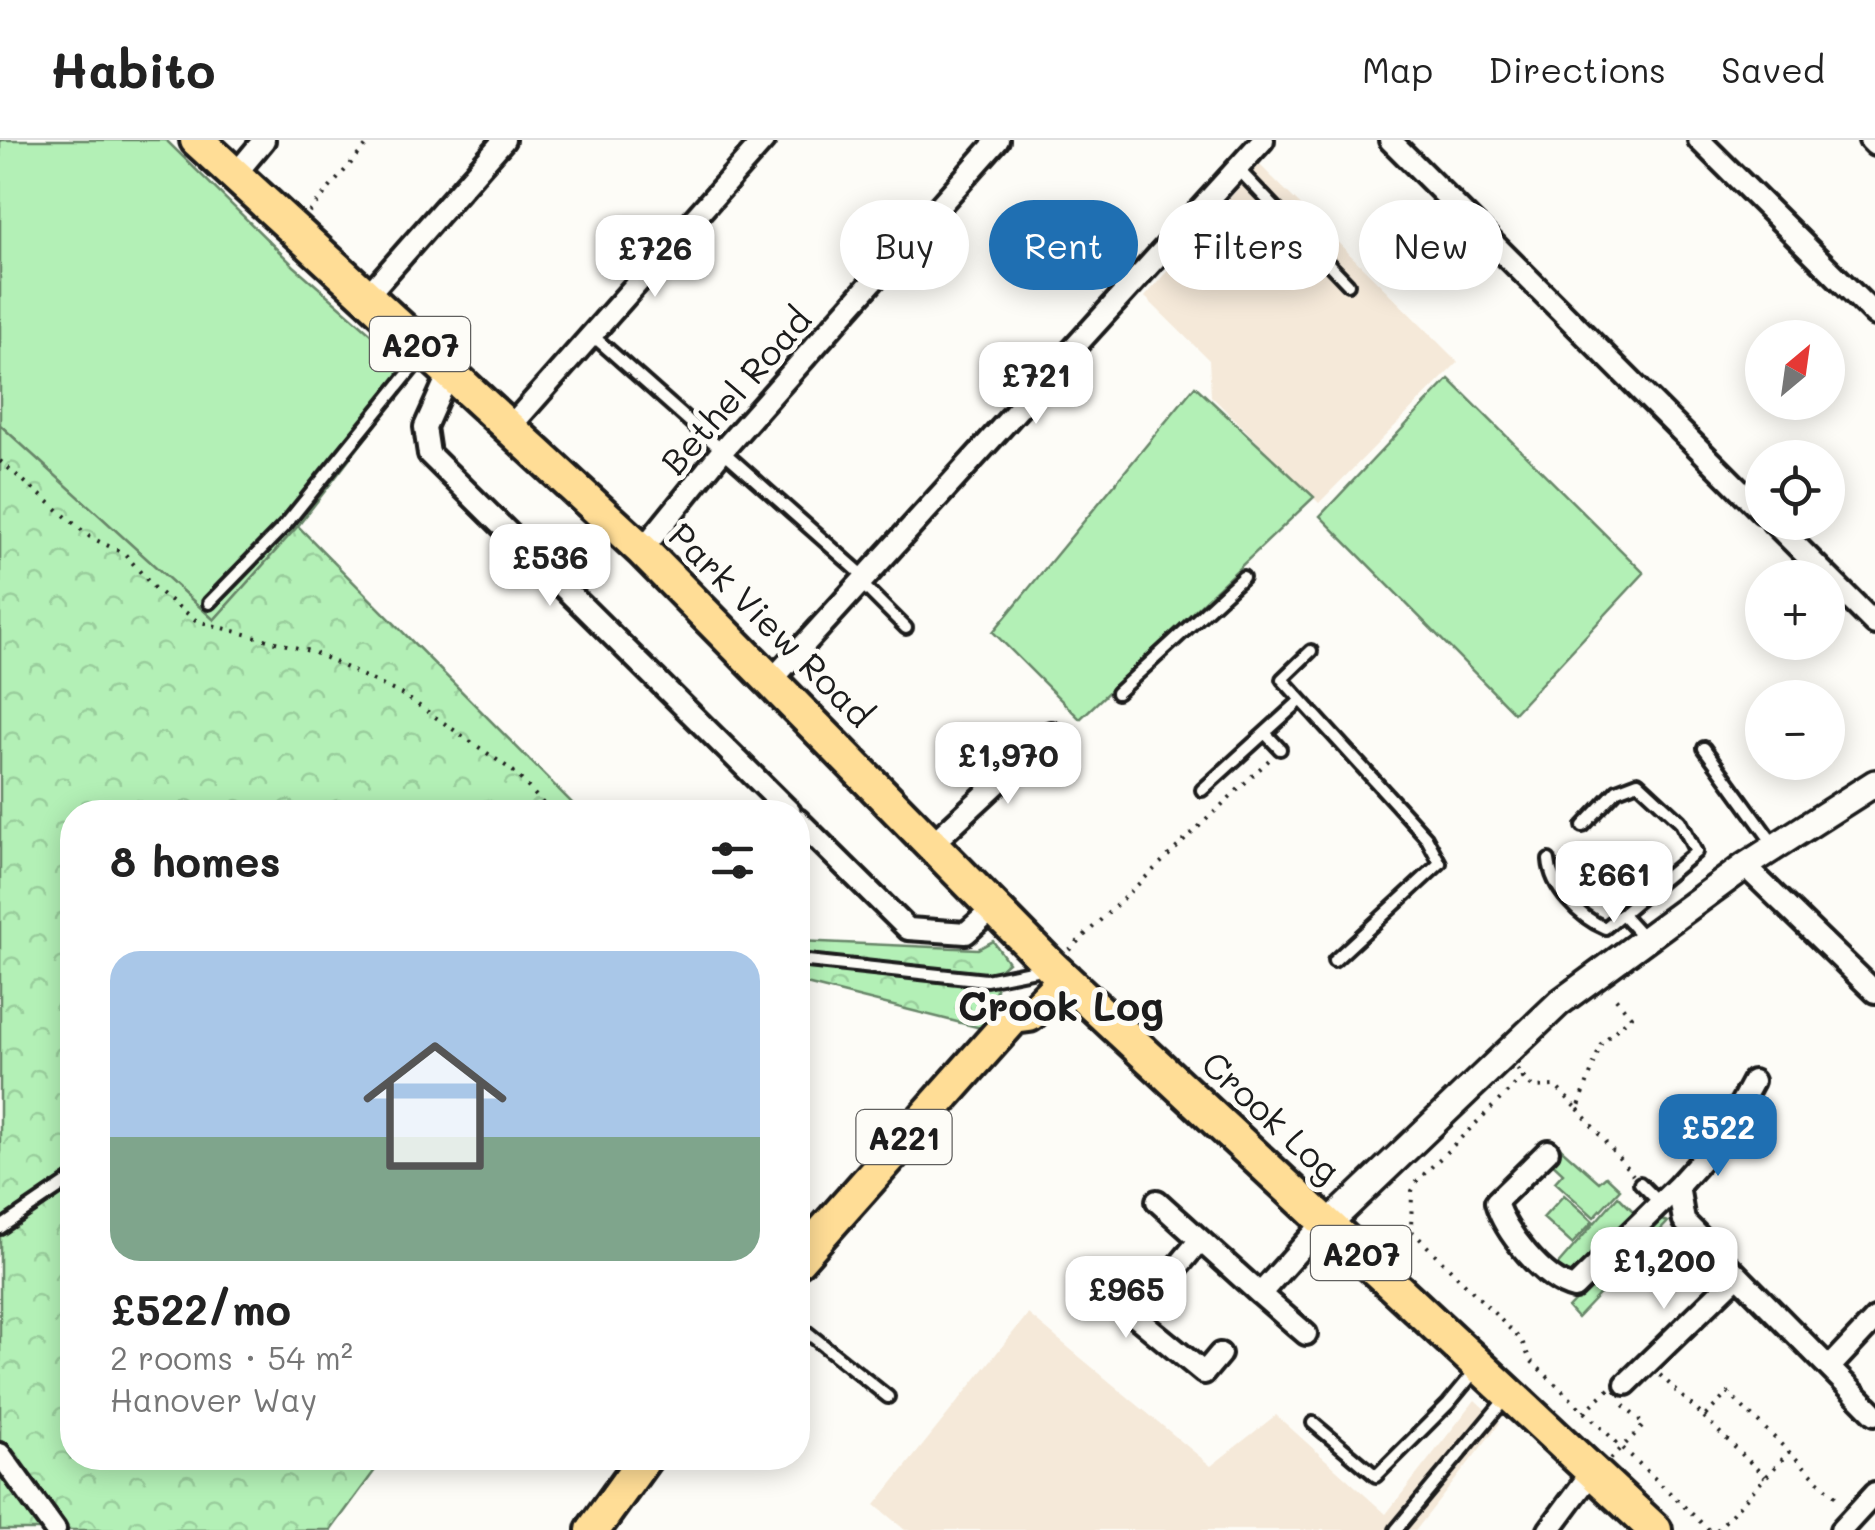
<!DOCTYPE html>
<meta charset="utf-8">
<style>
body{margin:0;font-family:Mali,sans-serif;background:#f2f2f2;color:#222;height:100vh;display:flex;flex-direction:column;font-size:38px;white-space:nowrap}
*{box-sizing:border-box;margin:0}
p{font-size:32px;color:#767676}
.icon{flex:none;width:55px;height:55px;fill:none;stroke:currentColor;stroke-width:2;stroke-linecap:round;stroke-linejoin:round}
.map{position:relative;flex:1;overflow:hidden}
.sheet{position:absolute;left:60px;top:660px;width:750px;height:670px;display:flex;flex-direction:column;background:#fff;border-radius:40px;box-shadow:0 5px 25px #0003}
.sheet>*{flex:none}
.banner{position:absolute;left:840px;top:60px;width:885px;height:90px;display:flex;gap:20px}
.needle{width:65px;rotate:29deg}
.fabs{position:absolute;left:1745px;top:180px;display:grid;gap:20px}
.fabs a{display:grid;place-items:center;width:100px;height:100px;border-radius:50%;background:#fff;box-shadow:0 5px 25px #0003;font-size:50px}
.price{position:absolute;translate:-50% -85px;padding:0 22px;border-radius:20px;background:#fff;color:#222;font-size:32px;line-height:65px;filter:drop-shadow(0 2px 5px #0008)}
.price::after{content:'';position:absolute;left:50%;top:60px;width:30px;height:22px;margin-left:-15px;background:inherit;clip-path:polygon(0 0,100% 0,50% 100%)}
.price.selected{background:#1f6fb2;color:#fff}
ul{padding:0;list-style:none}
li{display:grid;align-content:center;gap:20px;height:530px;padding:0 50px}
li span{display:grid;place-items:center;height:310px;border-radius:30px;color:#555}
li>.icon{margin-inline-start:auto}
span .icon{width:180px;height:180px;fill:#fffc;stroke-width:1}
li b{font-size:42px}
h2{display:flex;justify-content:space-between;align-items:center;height:120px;padding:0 50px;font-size:42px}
.tag{padding:0 35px;border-radius:45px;background:#fff;box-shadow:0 5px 25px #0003;font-size:35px;line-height:90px}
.tag.selected{background:#1f6fb2;color:#fff}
header{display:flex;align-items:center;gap:60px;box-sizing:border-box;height:140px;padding:0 50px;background:#fff;border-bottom:2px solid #e0e0e0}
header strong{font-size:48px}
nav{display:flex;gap:55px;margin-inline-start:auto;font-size:35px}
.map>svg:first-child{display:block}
.built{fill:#f5e9d9}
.grass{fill:#b3f0b6;stroke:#688669;stroke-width:2.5}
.park{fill:url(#park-crowns);stroke:#688669;stroke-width:2.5}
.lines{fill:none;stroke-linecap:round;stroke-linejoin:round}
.service-casing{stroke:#1c1c1c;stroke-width:18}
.minor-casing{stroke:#1c1c1c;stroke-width:28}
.tertiary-casing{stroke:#1c1c1c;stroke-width:32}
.primary-casing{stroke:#1c1c1c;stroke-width:40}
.path{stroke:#1c1c1c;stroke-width:4;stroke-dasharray:2.5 8;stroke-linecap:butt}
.service{stroke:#fdfcf7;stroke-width:10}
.minor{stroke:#fdfcf7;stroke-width:20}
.tertiary{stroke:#fdfcf7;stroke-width:25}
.primary{stroke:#ffdd96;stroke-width:32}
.labels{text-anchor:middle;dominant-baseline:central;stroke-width:10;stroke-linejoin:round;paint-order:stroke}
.shield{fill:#fdfcf7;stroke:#605f5e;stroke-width:2.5}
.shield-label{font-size:32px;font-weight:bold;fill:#1c1c1c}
.street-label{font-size:35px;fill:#1c1c1c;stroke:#fdfcf7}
.quarter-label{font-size:40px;font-weight:bold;fill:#1c1c1c;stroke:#fdfcf7}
</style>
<header>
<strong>Habito</strong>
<nav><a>Map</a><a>Directions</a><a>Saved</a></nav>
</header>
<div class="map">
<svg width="1875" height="1390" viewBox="0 0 1875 1390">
<defs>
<pattern id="park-crowns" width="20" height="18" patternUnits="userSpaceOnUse" patternTransform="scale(2.5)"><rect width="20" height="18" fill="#b3f0b6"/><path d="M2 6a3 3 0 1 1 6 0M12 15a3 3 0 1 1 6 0" fill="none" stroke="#99cd9c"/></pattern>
</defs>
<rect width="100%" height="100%" fill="#fdfcf7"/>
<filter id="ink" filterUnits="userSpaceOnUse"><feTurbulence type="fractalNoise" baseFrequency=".01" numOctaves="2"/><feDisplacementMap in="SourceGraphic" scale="20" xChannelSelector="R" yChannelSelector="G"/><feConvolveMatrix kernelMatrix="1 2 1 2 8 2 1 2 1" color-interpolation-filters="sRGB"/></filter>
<g filter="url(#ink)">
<path class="built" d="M1259,24L1458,222L1319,363L1211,256L1209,220L1145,157Z
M1028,1174L1211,1326L1276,1275L1386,1374L1475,1260L1500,1283L1416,1390H905L875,1365Z"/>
<path class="grass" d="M0,0H166L294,126L416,233L298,386L214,480L0,285Z
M1449,239L1644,433L1514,573L1320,376Z
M1195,246L1314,357L1080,579L993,492Z
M1555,1003L1599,1042L1606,1036L1620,1049L1594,1077L1555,1042L1563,1033L1551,1022L1558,1014L1550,1007Z
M1564,1055L1593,1081L1572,1104L1543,1078Z
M1618,1056L1637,1075L1580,1135L1569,1138L1555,1128Z
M1661,1080L1668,1082L1577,1178L1568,1168L1648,1084L1652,1087Z"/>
<path class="park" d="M0,285L214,480L298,386L581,672H72V1318H384L331,1390H0Z
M798,801L978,809L993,801L1008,822L1000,829L995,854L1005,858L985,889L798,842Z"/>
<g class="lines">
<defs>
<path id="service" d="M1238,29L1348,144
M592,195L866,438
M861,443L906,488
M209,463L286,384L424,214
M1311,511L1282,539L1426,697L1440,723L1334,821
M1117,553L1243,437
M1265,593L1280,609
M1704,608L1775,706
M1202,650L1301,560
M1549,720C1551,748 1579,777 1605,788L1696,712L1680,681L1638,642L1617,650L1583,686
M1622,774L1643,797
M798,820L986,840L1046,828
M1640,1043L1660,1063
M0,1088L72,1039
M798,1185L888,1257
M1313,1283L1376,1336L1448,1264L1477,1229
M1396,1390L1507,1257"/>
<path id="minor" d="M1390,0L1762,372
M1699,0L1875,175
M1870,0L1875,5
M234,36L264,0
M366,157L504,0
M450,231L425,287L429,314L790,672
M510,287L764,0
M1773,382L1875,484
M642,410L723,310L998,0
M772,540L1263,0
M798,680L908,789L966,793L993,769
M931,705L1051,593
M1745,726L1875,852
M1753,941L1724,995L1678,1046L1684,1081L1875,1274
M1548,1011L1496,1062C1504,1091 1544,1141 1574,1148L1678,1046
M1157,1061L1260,1154L1326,1080
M1199,1101L1136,1177L1204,1233L1220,1214
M1089,1135L1136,1177
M1260,1154L1306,1194
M1830,1227L1875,1179
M1626,1244L1737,1136
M0,1314L55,1390
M1549,1390L1592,1332
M1841,1390L1875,1353"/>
<path id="tertiary" d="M1329,1083L1559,863L1745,726L1875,643"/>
<path id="primary" d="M197,0L642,410L1052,827L1655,1390
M798,1120L1014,877L1029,875L1065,839
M593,1390L645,1318"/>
</defs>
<use href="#service" class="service-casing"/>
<use href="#minor" class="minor-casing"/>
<use href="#tertiary" class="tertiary-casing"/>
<use href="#primary" class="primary-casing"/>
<path class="path" d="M309,72L371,0
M0,321L90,397L125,414L154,448L197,481L313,512L405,556L513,631L551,672
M1069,810L1269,620
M1517,929L1523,937L1418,1040L1412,1051L1411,1090L1522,1201L1530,1220L1709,1390
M1523,937L1532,947L1555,946L1578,969L1601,904L1631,876L1611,853
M1578,969L1633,1035
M1660,1235L1704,1277L1728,1253L1840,1361
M1584,1272L1609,1249
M1704,1277L1765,1337
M1611,1319L1644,1285L1620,1262
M1717,1390L1789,1312"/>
<use href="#service" class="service"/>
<use href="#minor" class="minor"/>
<use href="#tertiary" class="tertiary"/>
<use href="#primary" class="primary"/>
</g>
</g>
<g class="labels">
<g class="shield">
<rect x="370" y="177" width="100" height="54" rx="8"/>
<rect x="856.5" y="970" width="95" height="54" rx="8"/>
<rect x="1311" y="1086" width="100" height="54" rx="8"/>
</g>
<g class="shield-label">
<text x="420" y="204">A207</text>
<text x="904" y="997">A221</text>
<text x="1361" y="1113">A207</text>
</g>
<g class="street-label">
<text transform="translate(735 250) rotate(-49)">Bethel Road</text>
<text transform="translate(772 484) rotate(45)">Park View Road</text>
<text transform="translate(1272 976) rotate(43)">Crook Log</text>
</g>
<g class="quarter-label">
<text x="1061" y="865">Crook Log</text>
</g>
</g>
</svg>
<div class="fabs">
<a><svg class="needle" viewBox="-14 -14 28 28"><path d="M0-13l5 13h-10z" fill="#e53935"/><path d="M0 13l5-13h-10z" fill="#767676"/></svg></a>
<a><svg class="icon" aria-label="locate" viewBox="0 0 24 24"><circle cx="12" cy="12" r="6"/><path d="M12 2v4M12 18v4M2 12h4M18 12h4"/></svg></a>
<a>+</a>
<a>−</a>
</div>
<b class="price" style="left:655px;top:160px">£726</b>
<b class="price" style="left:1036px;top:287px">£721</b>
<b class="price" style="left:550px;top:469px">£536</b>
<b class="price" style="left:1008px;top:667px">£1,970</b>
<b class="price" style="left:1614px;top:786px">£661</b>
<b class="price selected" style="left:1718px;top:1039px">£522</b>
<b class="price" style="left:1664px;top:1172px">£1,200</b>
<b class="price" style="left:1126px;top:1201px">£965</b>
<div class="banner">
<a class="tag">Buy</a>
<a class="tag selected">Rent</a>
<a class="tag">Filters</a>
<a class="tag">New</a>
</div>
<section class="sheet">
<h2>8 homes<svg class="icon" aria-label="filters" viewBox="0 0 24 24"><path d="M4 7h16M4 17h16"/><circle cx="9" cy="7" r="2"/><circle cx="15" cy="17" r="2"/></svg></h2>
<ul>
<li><span style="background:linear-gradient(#a9c7e8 60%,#7fa58c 0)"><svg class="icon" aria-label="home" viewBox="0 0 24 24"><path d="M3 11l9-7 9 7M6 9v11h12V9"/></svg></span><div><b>£522/mo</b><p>2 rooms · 54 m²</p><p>Hanover Way</p></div></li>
</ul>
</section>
</div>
